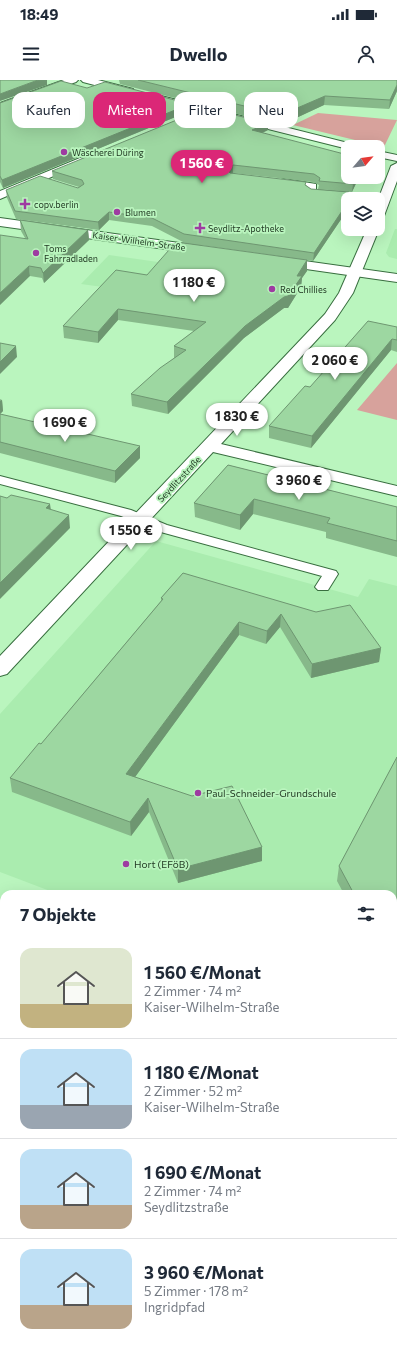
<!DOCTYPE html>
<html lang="de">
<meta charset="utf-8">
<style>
body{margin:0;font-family:Commissioner,sans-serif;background:#f6f6f7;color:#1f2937;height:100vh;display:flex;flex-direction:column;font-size:15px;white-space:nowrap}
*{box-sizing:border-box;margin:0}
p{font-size:13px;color:#747a83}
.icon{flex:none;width:22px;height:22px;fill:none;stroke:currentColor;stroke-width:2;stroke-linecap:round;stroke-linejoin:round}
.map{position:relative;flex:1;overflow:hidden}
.sheet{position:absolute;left:0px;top:810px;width:397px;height:456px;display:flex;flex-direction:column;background:#fff;border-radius:12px 12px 0 0;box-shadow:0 4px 16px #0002}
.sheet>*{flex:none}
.hud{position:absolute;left:12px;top:12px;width:373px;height:36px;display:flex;gap:8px}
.needle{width:26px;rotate:62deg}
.controls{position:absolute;left:341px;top:60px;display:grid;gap:8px}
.controls a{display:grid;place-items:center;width:44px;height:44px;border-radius:8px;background:#fff;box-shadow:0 4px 16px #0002;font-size:20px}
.price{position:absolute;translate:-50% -34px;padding:0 9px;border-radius:14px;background:#fff;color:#222;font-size:13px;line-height:26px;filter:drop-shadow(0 1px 2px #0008)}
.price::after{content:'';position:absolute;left:50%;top:24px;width:12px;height:9px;margin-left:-6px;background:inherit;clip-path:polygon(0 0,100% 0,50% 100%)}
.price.current{background:#db2777;color:#fff}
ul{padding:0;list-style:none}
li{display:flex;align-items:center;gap:12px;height:100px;padding:0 20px}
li+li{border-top:1px solid #e0e1e3}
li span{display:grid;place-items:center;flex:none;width:112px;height:80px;border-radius:12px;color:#555}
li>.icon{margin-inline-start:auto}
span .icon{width:48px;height:48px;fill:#fffc;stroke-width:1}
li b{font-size:17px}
h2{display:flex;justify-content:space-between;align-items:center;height:48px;padding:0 20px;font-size:17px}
.chip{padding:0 14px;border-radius:12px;background:#fff;box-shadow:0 4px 16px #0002;font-size:14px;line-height:36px}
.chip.current{background:#db2777;color:#fff}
.status{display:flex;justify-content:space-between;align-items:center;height:28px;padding:0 20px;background:#fff;direction:ltr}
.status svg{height:11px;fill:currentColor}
header{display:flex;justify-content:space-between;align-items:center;height:52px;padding:0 20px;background:#fff;font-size:18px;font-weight:700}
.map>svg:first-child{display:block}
.built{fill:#aaecaf}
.green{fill:#d7a29c}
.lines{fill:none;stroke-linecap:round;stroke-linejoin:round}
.service-casing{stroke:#386e3f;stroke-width:2}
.minor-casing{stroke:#386e3f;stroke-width:2}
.secondary-casing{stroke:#386e3f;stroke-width:2}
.service{fill:#fff;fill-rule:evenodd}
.minor{fill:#fff;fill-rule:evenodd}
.secondary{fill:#fff;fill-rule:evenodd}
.wall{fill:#87b98a}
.shaded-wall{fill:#6e9671}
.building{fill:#9dd7a1;stroke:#6e9671}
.poi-dot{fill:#9e3ba1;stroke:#baf5be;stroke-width:1.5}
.labels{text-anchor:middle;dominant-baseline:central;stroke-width:3.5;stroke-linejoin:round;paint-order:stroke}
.far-poi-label{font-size:9px;fill:#233b25;stroke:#baf5be;text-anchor:start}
.far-street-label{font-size:9px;fill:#233b25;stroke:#baf5be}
.poi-label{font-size:10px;fill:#233b25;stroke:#baf5be;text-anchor:start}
</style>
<div class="status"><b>18:49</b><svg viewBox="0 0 49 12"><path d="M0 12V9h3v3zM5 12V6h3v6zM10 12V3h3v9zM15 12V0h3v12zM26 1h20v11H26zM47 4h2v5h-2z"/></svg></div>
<header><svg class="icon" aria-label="menu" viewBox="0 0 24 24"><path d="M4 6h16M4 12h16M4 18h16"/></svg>Dwello<svg class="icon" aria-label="person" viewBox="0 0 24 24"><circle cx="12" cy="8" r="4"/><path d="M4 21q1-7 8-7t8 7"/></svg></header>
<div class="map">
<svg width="397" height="1266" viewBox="0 0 397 1266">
<rect width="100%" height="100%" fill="#baf5be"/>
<path class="built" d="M395,149H397V179L389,177L386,173Z
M109,175L235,193L212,222L81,204Z
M156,461L358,517L369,499L397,506V944L393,942V814H58L0,792V634Z"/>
<path class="green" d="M318,33L397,40L384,67L293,45Z
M397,283V340L357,330Z"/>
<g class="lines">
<defs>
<path id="service" d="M284,99L316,104V110L384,116L389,119L384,122L378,121V119H355L311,115L306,112L308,108L281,104V100Z
M0,396L131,430L167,445L336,491L338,494L328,510H318L315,507L322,496L157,451L121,436L0,404Z"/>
<path id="minor" d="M64,0H78L76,2L0,29V23Z
M81,0H98L133,9L134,11L129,14L83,2Z
M161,16L356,65L358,67H348V69L157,21L156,19L157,17Z
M378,71L397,75V81L378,77Z
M80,78L84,79L86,81L84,83L0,119V111Z
M397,83V101L384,136L378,140V120L391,86Z
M378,147L379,149L353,213L335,240L221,364L397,406V416L213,372L7,594L0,596V576L325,234L339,213L367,149H378Z
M0,1018L4,1019V1047L0,1046Z
M393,1192L397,1194V1228L393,1226Z"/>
<path id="secondary" d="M0,138L201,166L208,170L201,174L0,146Z
M276,177L397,194V202L271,184L269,181L271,178Z"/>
</defs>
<use href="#service" class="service-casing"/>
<use href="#minor" class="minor-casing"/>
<use href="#secondary" class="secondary-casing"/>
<use href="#service" class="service"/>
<use href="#minor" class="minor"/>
<use href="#secondary" class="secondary"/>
</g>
<path class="wall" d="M119,0H397V11L389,29L324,25L281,45L120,4Z
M87,8L190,31L3,108L0,102V23Z
M268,43V50L262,53L348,97H359L352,112L318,109L319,105L313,102L233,93H232L306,105L311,109L352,116L351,119H348V129L313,181L185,163L152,146L109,140L99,150L16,139L7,118L6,110L78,108L79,107L53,99L52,91Z
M20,140L88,150L89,160L44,203L42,198L30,196L25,158L21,151Z
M307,180V191L302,198L301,207L288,228H284L244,258L168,334L132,326L131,314L174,278V266L194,251L118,240L98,263L64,258L63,246L147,195Z
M397,247V272L391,270L311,368L269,358V346L310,307Z
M0,319L2,320L3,331L0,334L140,378L115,403L0,373Z
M228,385L397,427V477L326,458V452L253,434L240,450L195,437L194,423Z
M183,493L381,568L379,582L311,598L280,547L266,564L239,555L135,697L262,767V781L178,803L149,732L131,756L12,712L10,698L41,664L161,521V518Z
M397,677V847L393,845V814H344L337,801L339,786Z
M0,855L4,856V938L0,936Z
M393,997L397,998V1104L393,1102Z
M0,1127L4,1128V1252L0,1251Z
M49,1262H284L292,1266H57Z"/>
<path class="shaded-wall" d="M38,0H47V5L0,21V14Z
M397,5V11L389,29L390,20Z
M325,16L324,25L281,45V35Z
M190,24V31L3,108L2,100Z
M268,43V50L252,58V50Z
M233,85V93L227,97V89Z
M356,97H359L352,112L353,104Z
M349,112L348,122V129L313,181L314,173Z
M109,132V140L99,150L98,142Z
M88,150L89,160L44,203L43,193Z
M307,180V191L302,198L301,207L288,228H284L244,258L168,334L167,322L297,196Z
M29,186L30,196L0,225V213Z
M118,229V240L98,263V252Z
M392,259L391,270L311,368L312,356Z
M16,266L17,277L0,294V282Z
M2,320L3,331L0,334V321Z
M140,366V378L115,403V391Z
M254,419L253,434L240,450V435Z
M50,424L52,437L46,428Z
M69,435L70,448L0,519V503Z
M281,534L280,547L266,564L267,551Z
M239,542V555L127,708L126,694Z
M381,568L379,582L311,598L312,584Z
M148,718L149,732L131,756L130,742Z
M262,767V781L178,803V789Z"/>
<path class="building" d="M0,0H38L0,14Z
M138,0H397V5L390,20L325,16L281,35Z
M61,1L87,8L105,2L190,24L2,100L0,96V23Z
M206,28L268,43L252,50L348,75V97H356L353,104L319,101L320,98L314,94L233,85L227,89L230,93L306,102L305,105L311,109L349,112L348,116H352L350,119H348V122L314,173L184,154L152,138L109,132L98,142L15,131L6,110L40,96L78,108L84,104L82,100L52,91Z
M20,140L88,150L43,193L41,188L29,186L0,213V155L28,159Z
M176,162L307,180L297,196H302L288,216L284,217L245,246L167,322L131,314L160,288L186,270L174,266L206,242L118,229L98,252L63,246L116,190L147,195Z
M368,241L397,247V260L392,259L312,356L269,346L305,306L310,307Z
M0,263L16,266L0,282Z
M0,334L140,366L115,391L0,362Z
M228,385L397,427V461L327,443L330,438L254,419L240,435L194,423Z
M11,415L50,424L46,428L69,435L0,503V416L7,418Z
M183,493L316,532L350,525L381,568L312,584L281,534L267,551L239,542L126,694L192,716L232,706L262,767L178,789L148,718L130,742L10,698L39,663L41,664L163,519L161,518Z
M397,677V830L393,829V814H354L339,786Z
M0,855L4,856V924L0,923Z
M393,997L397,998V1088L393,1087Z
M0,1127L4,1128V1242L0,1240Z
M65,1262H284L292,1266H63Z"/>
<g class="poi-dot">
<circle cx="64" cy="72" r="4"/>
<path d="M23 118h4v4h4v4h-4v4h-4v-4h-4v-4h4z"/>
<circle cx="117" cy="132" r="4"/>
<path d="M198 142h4v4h4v4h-4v4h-4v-4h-4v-4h4z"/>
<circle cx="36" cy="173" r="4"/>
<circle cx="272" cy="209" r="4"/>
<circle cx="198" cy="713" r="4"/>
<circle cx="126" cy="784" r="4"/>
</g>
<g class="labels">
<g class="far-poi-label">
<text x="72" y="72">Wäscherei Düring</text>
<text x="34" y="124">copv.berlin</text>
<text x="125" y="132">Blumen</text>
<text x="208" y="148">Seydlitz-Apotheke</text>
<text x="44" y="168">Toms<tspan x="44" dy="10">Fahrradladen</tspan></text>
<text x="280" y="209">Red Chillies</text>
</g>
<g class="far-street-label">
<text transform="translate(139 161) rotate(8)">Kaiser-Wilhelm-Straße</text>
<text transform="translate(179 399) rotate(-47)">Seydlitzstraße</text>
</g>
<g class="poi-label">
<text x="206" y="713">Paul-Schneider-Grundschule</text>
<text x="134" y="784">Hort (EFöB)</text>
</g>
</g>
</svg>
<div class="controls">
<a><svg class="needle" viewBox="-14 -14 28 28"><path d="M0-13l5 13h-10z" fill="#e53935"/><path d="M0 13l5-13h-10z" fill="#747a83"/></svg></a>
<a><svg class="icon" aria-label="layers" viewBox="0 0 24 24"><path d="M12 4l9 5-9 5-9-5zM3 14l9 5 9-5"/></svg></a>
</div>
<b class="price current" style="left:202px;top:104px">1 560 €</b>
<b class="price" style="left:194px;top:223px">1 180 €</b>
<b class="price" style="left:335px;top:301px">2 060 €</b>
<b class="price" style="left:237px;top:357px">1 830 €</b>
<b class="price" style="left:65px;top:363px">1 690 €</b>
<b class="price" style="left:299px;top:421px">3 960 €</b>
<b class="price" style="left:131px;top:471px">1 550 €</b>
<div class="hud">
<a class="chip">Kaufen</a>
<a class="chip current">Mieten</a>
<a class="chip">Filter</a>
<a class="chip">Neu</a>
</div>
<section class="sheet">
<h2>7 Objekte<svg class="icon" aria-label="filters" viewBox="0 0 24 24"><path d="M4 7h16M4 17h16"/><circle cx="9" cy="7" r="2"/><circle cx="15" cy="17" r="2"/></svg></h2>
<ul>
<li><span style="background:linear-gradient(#dfe7d0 70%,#c2b280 0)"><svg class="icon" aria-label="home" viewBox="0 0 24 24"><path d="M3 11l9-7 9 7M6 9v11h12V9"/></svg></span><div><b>1 560 €/Monat</b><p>2 Zimmer · 74 m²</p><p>Kaiser-Wilhelm-Straße</p></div></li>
<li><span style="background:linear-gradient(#bfe0f5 70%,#9aa5b1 0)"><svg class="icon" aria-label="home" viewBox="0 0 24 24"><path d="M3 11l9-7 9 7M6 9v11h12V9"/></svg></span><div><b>1 180 €/Monat</b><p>2 Zimmer · 52 m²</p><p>Kaiser-Wilhelm-Straße</p></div></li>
<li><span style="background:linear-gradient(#bfe0f5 70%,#b9a48a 0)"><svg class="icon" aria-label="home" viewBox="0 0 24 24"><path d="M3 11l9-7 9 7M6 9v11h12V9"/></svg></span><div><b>1 690 €/Monat</b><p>2 Zimmer · 74 m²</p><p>Seydlitzstraße</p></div></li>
<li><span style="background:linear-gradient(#bfe0f5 70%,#b9a48a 0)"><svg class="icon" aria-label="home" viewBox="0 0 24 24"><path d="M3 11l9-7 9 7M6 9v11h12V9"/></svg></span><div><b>3 960 €/Monat</b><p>5 Zimmer · 178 m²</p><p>Ingridpfad</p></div></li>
</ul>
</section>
</div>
